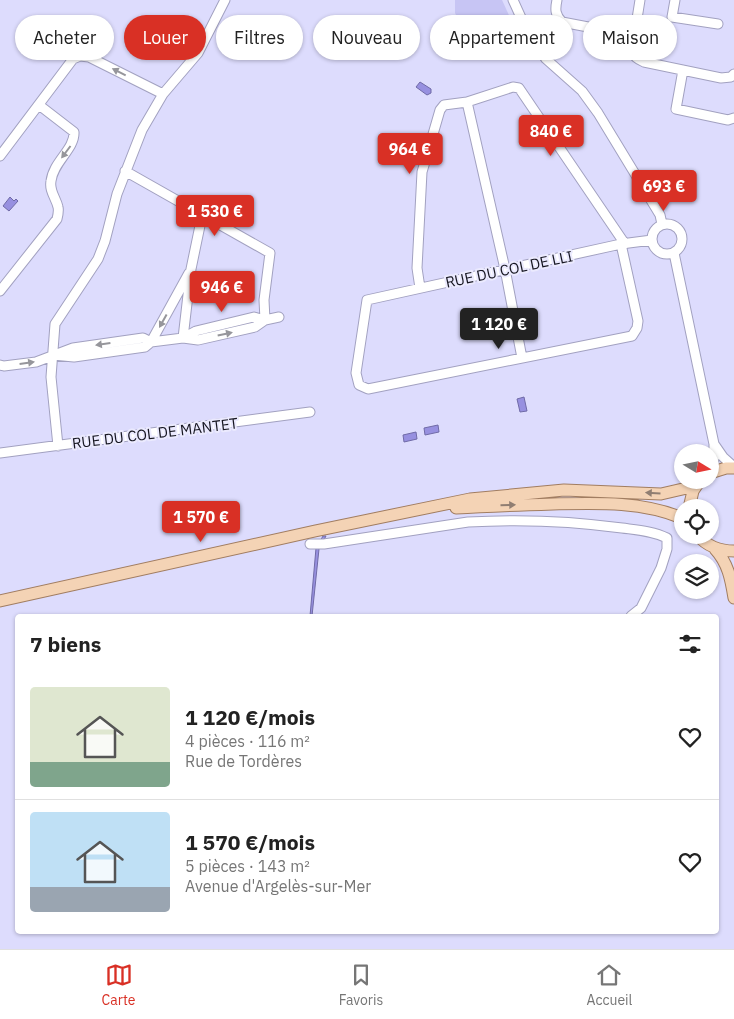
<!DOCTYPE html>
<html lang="fr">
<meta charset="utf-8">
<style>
body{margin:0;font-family:"IBM Plex Sans",sans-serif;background:#f6f6f6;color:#222;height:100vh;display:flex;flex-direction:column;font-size:19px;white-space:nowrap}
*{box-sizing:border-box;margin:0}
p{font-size:16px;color:#767676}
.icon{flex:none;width:28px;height:28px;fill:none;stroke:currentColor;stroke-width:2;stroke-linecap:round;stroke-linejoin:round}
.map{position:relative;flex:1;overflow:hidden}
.panel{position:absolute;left:15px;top:614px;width:704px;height:320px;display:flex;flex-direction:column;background:#fff;border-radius:5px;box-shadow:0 1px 4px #0004}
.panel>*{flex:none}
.guide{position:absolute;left:15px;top:15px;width:705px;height:45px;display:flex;gap:10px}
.needle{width:32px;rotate:100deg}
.tools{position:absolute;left:674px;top:444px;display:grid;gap:10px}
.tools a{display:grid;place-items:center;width:45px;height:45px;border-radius:50%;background:#fff;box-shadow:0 1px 4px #0004;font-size:25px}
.price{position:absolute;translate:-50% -42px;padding:0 11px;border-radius:5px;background:#d93025;color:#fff;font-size:16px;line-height:32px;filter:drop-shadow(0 1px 2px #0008)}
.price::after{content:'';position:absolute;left:50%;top:30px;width:15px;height:11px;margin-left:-8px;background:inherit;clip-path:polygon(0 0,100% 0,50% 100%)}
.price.current{background:#222;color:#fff}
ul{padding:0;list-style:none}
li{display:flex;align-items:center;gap:15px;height:125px;padding:0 15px}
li+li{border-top:1px solid #e0e0e0}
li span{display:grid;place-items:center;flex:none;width:140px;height:100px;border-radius:5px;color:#555}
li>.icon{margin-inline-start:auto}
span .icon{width:60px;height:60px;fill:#fffc;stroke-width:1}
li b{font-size:21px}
h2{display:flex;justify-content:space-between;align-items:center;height:60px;padding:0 15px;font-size:21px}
.tag{padding:0 18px;border-radius:22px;background:#fff;box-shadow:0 1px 4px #0004;font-size:18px;line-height:45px}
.tag.current{background:#d93025;color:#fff}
.tabs{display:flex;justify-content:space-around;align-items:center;height:70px;border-top:1px solid #e0e0e0;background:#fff;font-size:14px;color:#767676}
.tabs a{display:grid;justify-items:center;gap:2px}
.tabs .current{color:#d93025}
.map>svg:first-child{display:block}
.park{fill:#c7c5f4}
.water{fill:#9790e0;stroke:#706ba7}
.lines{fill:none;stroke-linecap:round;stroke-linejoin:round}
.minor-casing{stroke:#a2a1c0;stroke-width:11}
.major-casing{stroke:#a17d61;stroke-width:13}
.minor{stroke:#fff;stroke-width:9}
.major{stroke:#f4d3b5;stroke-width:11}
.oneway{fill:#96969b}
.oneway2{fill:#907e72}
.labels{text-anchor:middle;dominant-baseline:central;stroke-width:4;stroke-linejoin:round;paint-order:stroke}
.street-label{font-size:15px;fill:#161621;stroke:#ebeafe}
</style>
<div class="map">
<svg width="734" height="949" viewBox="0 0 734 949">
<rect width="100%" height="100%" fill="#dddcfd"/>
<path class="park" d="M455,0H502L513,24L456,15L455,13Z"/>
<path class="water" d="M420,82L431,89V93L427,95L416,87Z
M10,197L14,201L16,199L18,201L9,211L3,206Z
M524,397L527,411L520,412L517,399Z
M438,425L439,432L425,435L424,428Z
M416,432L417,439L404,442L403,435Z
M323,536H326L319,549L312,616H310L316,548Z"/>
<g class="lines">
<defs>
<path id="minor" d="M513,0L528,33L546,59L582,91L598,113L660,215L662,224
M557,0C555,9 555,15 562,22L609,31
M640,0L632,50C634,57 637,59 644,62L721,78L731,77L734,74
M675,0L672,17L718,24
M683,70L676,109L728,120L734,118
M467,102L505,269L522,358
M0,156L73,59L80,56L89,57L163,94
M125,171L270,253L264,300L265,320
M652 239a15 15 0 1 1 30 0a15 15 0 1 1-30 0Z
M621,244L638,321L637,328L632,336L368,389L359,385L356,373L367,300L621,244L652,240
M674,253L714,444
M420,288L417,268L422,172L440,110L444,105L467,102L513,87L519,88L625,244
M0,291L57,219C58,215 59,211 58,207C56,198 49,191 51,181C53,162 75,149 74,132L39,105
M183,338L191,269L202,216
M183,338L196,331L254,317L265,320
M151,342L189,273
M53,355L74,357L145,347L151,342L183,338L198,340L255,327L265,320L279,317
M0,365L4,366L36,362L73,348L143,338L151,342
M58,446L51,377L55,324L98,259L105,241L117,194L142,130L163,94L198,53L225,0
M0,453L310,412
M710,470L714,459V444L723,457L734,467
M310,544H324L468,522C519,519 571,521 622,528C637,530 653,531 667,538V549L661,568L641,608L631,616"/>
<path id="major" d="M710,473L726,468H734
M456,508C489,506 521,505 553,504C596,503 642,501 682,518
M689,508L693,491L699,482
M697,535C707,546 719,551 734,551
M715,549C728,563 731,579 734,598
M0,601L315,531L470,499L564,490L661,494L687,488L700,481"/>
</defs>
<use href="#minor" class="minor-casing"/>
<use href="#major" class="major-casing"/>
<use href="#minor" class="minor"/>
<use href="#major" class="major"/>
</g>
<defs><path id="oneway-solid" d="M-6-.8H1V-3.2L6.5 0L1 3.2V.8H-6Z" transform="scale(1.25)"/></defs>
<g class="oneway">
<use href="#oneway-solid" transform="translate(119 72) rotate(-153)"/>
<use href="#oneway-solid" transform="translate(66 152) rotate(127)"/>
<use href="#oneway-solid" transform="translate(163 321) rotate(119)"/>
<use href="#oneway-solid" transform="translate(225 334) rotate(-12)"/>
<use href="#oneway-solid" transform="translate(103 344) rotate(172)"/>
<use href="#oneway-solid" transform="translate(27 363) rotate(-8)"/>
</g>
<g class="oneway2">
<use href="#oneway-solid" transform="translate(653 493) rotate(-177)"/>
<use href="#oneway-solid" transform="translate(508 505) rotate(-2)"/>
</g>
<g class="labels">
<g class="street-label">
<text transform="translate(509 269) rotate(-12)">RUE DU COL DE LLI</text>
<text transform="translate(155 433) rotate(-7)">RUE DU COL DE MANTET</text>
</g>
</g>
</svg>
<div class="tools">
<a><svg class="needle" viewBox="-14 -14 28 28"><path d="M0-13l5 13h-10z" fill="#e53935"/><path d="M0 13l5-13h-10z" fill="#767676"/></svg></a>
<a><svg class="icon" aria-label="locate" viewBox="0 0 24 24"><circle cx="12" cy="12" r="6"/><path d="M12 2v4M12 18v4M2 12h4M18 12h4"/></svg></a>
<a><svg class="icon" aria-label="layers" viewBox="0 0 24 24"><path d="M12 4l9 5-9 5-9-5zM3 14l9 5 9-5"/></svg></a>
</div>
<b class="price" style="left:551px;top:157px">840 €</b>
<b class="price" style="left:410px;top:175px">964 €</b>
<b class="price" style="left:664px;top:212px">693 €</b>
<b class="price" style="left:215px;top:237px">1 530 €</b>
<b class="price" style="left:222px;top:313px">946 €</b>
<b class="price current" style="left:499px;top:350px">1 120 €</b>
<b class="price" style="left:201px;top:543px">1 570 €</b>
<div class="guide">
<a class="tag">Acheter</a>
<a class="tag current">Louer</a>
<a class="tag">Filtres</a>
<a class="tag">Nouveau</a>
<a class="tag">Appartement</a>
<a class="tag">Maison</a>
</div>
<section class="panel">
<h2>7 biens<svg class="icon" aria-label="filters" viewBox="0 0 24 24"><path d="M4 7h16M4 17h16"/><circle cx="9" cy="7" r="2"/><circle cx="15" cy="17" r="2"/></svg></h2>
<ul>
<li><span style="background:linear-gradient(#dfe7d0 75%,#7fa58c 0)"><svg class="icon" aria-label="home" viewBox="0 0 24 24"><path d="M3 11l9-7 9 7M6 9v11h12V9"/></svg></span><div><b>1 120 €/mois</b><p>4 pièces · 116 m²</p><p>Rue de Tordères</p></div><svg class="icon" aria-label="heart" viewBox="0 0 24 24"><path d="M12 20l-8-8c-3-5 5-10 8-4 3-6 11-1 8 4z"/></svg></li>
<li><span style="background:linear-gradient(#bfe0f5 75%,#9aa5b1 0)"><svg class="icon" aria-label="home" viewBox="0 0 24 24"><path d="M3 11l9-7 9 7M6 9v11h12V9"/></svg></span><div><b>1 570 €/mois</b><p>5 pièces · 143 m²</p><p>Avenue d'Argelès-sur-Mer</p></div><svg class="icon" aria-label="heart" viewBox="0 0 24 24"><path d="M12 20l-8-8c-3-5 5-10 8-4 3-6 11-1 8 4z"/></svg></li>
</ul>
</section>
</div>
<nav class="tabs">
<a class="current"><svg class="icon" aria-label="map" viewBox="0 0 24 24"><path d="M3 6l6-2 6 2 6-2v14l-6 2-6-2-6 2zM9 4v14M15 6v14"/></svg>Carte</a>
<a><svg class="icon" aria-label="saved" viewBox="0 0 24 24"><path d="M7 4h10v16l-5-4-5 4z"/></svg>Favoris</a>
<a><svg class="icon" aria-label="home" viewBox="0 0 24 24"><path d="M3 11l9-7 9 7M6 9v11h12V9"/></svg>Accueil</a>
</nav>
